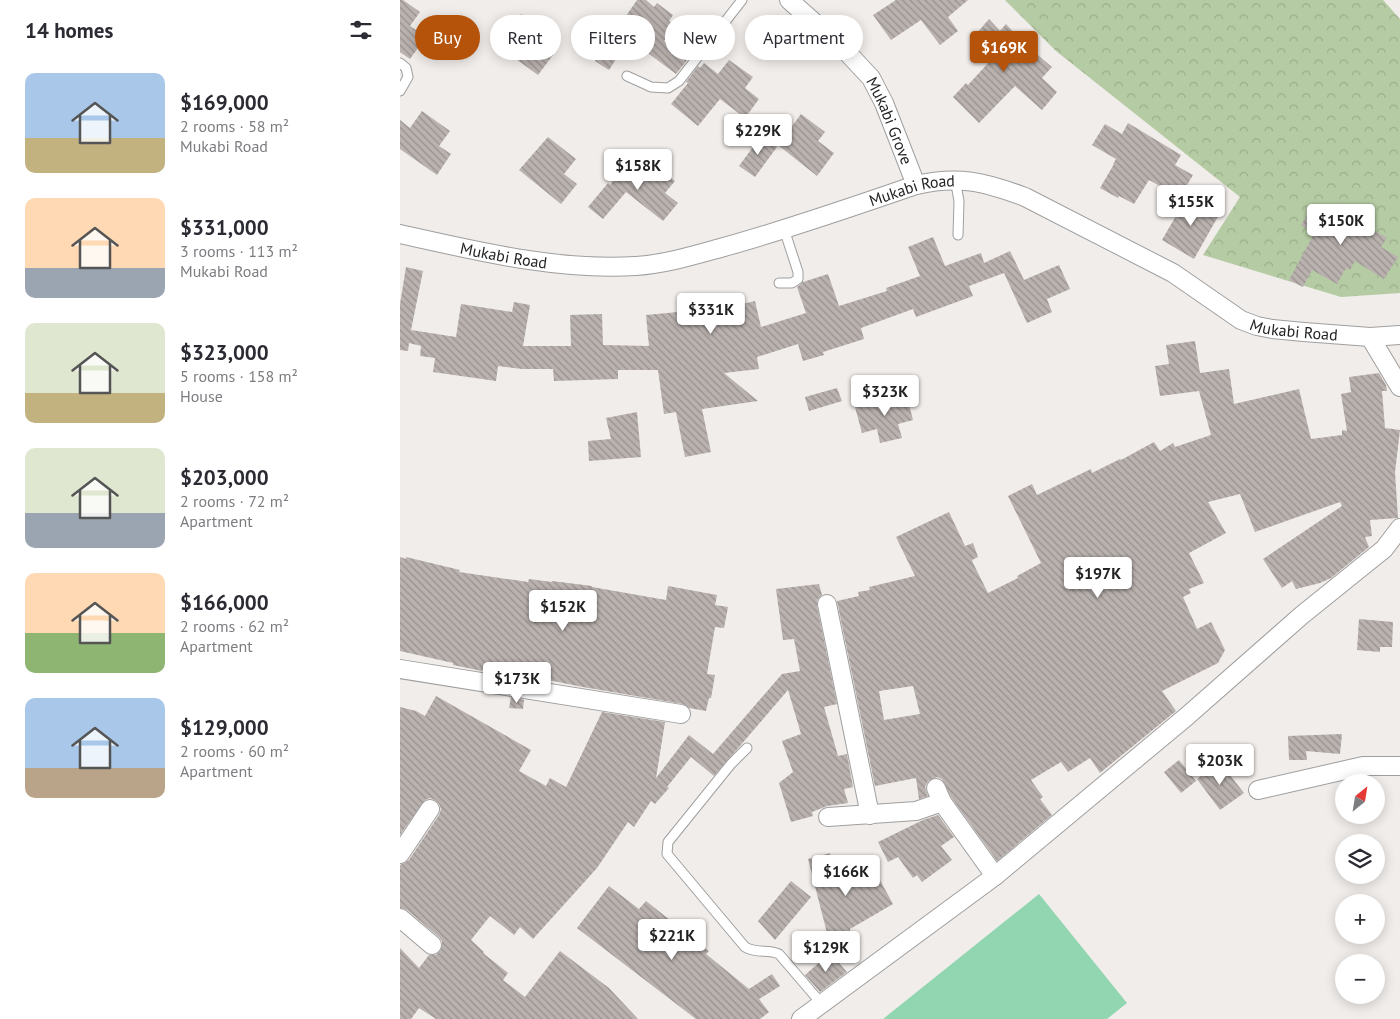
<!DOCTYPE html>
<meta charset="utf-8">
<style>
body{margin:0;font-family:"PT Sans",sans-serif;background:#f7f7f7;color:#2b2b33;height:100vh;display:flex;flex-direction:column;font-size:19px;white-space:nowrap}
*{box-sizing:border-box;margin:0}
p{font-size:16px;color:#7c7c81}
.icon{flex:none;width:28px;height:28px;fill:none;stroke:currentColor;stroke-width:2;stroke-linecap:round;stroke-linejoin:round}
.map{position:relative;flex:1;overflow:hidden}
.details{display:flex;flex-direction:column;background:#fff;width:400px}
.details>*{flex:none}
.top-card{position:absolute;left:15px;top:15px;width:475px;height:45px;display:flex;gap:10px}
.needle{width:32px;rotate:30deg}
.fabs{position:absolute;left:935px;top:774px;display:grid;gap:10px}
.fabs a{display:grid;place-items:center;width:50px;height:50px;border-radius:50%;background:#fff;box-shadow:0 2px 12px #0003;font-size:25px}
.price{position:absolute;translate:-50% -42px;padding:0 11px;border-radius:5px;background:#fff;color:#222;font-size:16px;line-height:32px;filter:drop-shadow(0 1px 2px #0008)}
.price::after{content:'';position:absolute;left:50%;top:30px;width:15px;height:11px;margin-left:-8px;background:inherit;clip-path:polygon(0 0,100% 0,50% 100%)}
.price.current{background:#b45309;color:#fff}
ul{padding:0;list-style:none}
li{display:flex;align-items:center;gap:15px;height:125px;padding:0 25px}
li span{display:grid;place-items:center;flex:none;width:140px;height:100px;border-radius:10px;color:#555}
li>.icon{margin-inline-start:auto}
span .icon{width:60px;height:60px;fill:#fffc;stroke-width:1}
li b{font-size:21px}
h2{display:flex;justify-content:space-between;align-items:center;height:60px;padding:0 25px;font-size:21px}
.chip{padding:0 18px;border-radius:22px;background:#fff;box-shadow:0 2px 12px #0003;font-size:18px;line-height:45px}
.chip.current{background:#b45309;color:#fff}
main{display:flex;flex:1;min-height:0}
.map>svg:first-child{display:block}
.forest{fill:url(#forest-crowns)}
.pitch{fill:#91d6b1}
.building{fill:url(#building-back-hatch);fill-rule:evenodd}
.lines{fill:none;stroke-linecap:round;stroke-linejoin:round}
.lane-casing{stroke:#9f9f9f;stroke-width:11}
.street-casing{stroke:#9f9f9f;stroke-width:20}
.lane{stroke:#fff;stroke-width:9}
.street{stroke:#fff;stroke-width:18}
.labels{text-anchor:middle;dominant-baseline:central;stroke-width:4;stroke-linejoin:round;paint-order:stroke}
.street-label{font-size:16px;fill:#222;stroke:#fff}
</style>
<main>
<section class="details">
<h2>14 homes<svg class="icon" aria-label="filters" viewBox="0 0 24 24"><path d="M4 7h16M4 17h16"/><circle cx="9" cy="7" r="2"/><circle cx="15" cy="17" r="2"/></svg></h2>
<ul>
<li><span style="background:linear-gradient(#a9c7e8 65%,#c2b280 0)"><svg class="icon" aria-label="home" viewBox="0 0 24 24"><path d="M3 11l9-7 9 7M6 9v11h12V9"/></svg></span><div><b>$169,000</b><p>2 rooms · 58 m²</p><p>Mukabi Road</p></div></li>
<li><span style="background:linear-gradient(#ffd9b3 70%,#9aa5b1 0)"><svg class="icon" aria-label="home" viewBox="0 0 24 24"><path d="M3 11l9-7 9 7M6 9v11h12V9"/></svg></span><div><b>$331,000</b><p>3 rooms · 113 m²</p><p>Mukabi Road</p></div></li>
<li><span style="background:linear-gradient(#dfe7d0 70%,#c2b280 0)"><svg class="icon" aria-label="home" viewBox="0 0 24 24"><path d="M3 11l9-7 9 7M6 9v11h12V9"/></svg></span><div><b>$323,000</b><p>5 rooms · 158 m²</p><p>House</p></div></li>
<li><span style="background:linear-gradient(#dfe7d0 65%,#9aa5b1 0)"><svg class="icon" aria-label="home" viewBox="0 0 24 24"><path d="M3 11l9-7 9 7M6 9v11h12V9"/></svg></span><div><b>$203,000</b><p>2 rooms · 72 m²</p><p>Apartment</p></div></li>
<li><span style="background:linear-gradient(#ffd9b3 60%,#8fb573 0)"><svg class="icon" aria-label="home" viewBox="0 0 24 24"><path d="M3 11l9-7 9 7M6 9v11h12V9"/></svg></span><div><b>$166,000</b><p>2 rooms · 62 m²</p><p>Apartment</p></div></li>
<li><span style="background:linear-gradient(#a9c7e8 70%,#b9a48a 0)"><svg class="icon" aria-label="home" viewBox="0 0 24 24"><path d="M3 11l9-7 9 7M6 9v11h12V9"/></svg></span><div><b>$129,000</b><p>2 rooms · 60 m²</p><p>Apartment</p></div></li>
</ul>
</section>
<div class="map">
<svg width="1000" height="1019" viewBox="0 0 1000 1019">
<defs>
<pattern id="forest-crowns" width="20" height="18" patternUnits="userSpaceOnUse" patternTransform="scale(1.25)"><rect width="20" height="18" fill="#b5cba3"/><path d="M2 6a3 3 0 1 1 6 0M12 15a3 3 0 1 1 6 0" fill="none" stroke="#9bae8c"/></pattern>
<pattern id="building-back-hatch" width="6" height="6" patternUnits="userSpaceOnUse" patternTransform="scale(1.25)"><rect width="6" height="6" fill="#bab2af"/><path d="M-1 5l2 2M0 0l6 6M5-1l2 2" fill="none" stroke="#97908e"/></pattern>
</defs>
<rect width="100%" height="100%" fill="#f1edea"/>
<path class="forest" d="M605,0H983L1000,19V293L941,297L803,255L840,197L656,51Z"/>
<path class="pitch" d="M639,894L727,1003L707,1019H483Z"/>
<path class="building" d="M0,0H3L20,12L10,26L26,37L10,59L0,52Z
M237,0H246L254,7L257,3L273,15L269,21L275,26L264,41L288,59L276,74L229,39L209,70L195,61Z
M496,0H568L548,17L558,31L540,45L521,20L491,40L473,15Z
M121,14L145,31L137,43L153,55L138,75L94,43L103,30L107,33Z
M589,19L600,31L606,24L631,51L632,50L652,67L642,78L657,92L642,110L615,86L579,123L553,97L566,83L568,85L591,60L570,41Z
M329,60L353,77L345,88L359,99L345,118L320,99L298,126L271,104L288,83L286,82L298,66L300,68L304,63L318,74Z
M22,111L50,131L39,146L51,154L37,175L0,149V120L10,128Z
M401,114L425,132L418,141L434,153L417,176L378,145Z
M728,123L781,155L775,165L793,175L780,197L749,180L734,204L719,196L718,198L700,188L714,164H713L716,159L692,145L705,124L722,134Z
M361,136L377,147L355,177L339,166Z
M148,137L176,159L164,174L177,184L161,204L119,170Z
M248,160L275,181L265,193L278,203L263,221L226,192L203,219L188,207L208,183L210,185L228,162L239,170Z
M788,195L820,213L794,259L762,240Z
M936,203L959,218L958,220L987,238L981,247L998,257L984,279L955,261L950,270L946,268L937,284L912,270L903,287L889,280L914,234L901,225L914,204L929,214Z
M533,237L545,266L581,253L584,263L610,251L624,280L659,265L670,289L647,299L652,312L627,323L604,273L569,286L573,296L516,317L513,309L461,328L464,339L423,352L424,355L403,361L398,344L357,357L359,369L324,373L358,401L302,409L311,452L285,457L276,412L264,414L258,370H218V379L154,381L153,369H122L98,366L96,381L33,372L35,358L20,356L21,346L9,343L8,351L0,350V304L6,267L23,271L11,330L56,337L61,304L112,312L114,302L130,305L123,346H171L170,315L202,314L203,345L249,346L246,315L299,310L300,313L339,308L338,305L355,301L361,327L406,313L397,287L403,282L428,274L439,306L487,291L486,288L520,276L508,247Z
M795,341L800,373L829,369L834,404L899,389L911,439L942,435V430L947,431L941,394L951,392L949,377L979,373L986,385L987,391H982L985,428L1000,430L995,472L998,518L970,520L972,536L965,537L969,547L931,578L920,583L896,589L892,581L882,588L863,559L942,506L940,502L855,532L840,494L808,502L826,533L789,553L804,583L789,589L791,593L783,597L797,629L811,622L825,650L818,663L762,691L776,711L700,773L690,758L668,772L661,762L631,780L643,797L640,799L652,815L597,861L551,797L542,779L537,777L528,781L525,787L528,796L519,799L516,778L475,786L437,601L459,596L458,592L470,590L469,587L515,576L496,537L549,512L565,546L573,543L578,557L572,560L573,563L588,593L618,578L617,576L641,563L608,496L632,484L637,495L691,469L692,473L720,459L721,460L754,442L760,451L773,443L775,447L811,435L799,391L760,396L755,366L769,364L766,345ZM513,686L520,714L484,720L479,691Z
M437,388L442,401L409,411L405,397Z
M506,393L513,420L498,424L502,438L480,443L477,429L462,433L455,407Z
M237,412L241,457L189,461L188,441L211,439L206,418Z
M0,557L6,559V557L60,570L59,572L128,582L129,579L152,582V581L192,586V587L266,600L268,586L317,595L315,605L328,607L324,628L315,627L307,674L315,675L311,698H309L306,711L289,708L283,704L183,687L143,679L142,681L113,676V674L83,669L82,671L53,665V663L0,651Z
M419,584L422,595L417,600V606L437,704L424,707L438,756L447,754L453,787L444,789L448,803L427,806L412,812L413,816L391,822L379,783L393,772L382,741L401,734L388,690L314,776L291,757L267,787L269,788L255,804L251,801L234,827L228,822L197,868L133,939L120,927L114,935L90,916L71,940L84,952L83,953L108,973L103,980L125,997L160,951L209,988L238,1019H36L19,1008L11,1019H0V948L19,968L29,955H36L40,951L42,946V941L39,937L7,910L0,908V865L9,860L39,815L41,809L39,804L35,800L30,798L25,800L0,835V707L16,711L25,716L36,696L131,750L119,771L146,786L150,778L166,787L202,712L265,722L256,778L289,735L313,754L382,674L400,671L394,639L383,640L376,589Z
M959,619L993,622L992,647H980V652L957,650Z
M111,697L124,700L123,709L109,708Z
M942,734L940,754L906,751L907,760H889L888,736Z
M779,760L796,781L781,793L764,772Z
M819,761L844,793L820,810L797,779Z
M538,815L554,837L541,846L552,860L522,882L517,875L513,878L498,857L488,862L478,842L523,820Z
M430,853L439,888L475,871L493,904L450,929V932L428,937L408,859Z
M391,881L411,897L375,940L358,921Z
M209,886L239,909L246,901L309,951L306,954L349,989L372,974L380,986L359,999L369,1012L360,1019H296L177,928Z
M430,953L447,972L420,992L405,975Z"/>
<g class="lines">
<defs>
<path id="lane" d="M0,63L6,68L8,77L0,91
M227,76L251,87L268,88L279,81L342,0
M555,179L559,201L558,235
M379,283H392L398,279V272L384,229
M347,748L331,764L268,842L267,854L345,947C357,954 368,949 379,954L421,1003"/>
<g id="street">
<path id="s1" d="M389,0L443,48L471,78L484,103L516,185"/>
<path id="s2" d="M0,234C77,251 156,271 236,266C266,264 295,255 324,247C389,229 452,207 516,185C558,175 585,182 625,197L773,273L841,320L857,326L872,329L904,332L970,337L1000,335"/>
<path d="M970,337L1000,387"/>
<path d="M427,604L470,815"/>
<path d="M0,669L281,714"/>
<path d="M536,788L542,802L595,876"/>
<path d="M858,790L963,766H1000"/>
<path d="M428,817L516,811L542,802"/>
<path d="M0,854L30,809"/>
<path d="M0,918L32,945"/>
<path d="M401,1019L595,876L786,717L902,615L984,549L1000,528"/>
</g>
</defs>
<use href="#lane" class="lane-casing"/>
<use href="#street" class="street-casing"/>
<use href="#lane" class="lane"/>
<use href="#street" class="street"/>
</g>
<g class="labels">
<g class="street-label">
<text stroke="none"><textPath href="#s1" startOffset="160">Mukabi Grove</textPath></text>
<text stroke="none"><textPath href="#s2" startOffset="526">Mukabi Road</textPath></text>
<text stroke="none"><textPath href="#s2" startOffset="106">Mukabi Road</textPath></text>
<text stroke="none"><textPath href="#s2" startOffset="946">Mukabi Road</textPath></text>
</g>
</g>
</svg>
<div class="fabs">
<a><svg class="needle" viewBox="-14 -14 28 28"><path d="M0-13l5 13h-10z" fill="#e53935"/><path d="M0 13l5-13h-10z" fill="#7c7c81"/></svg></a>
<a><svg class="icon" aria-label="layers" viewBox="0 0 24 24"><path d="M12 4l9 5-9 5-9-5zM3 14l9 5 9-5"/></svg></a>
<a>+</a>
<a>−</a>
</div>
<b class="price current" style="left:604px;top:73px">$169K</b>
<b class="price" style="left:358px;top:156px">$229K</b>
<b class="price" style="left:238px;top:191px">$158K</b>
<b class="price" style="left:791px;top:227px">$155K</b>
<b class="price" style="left:941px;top:246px">$150K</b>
<b class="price" style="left:311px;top:335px">$331K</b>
<b class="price" style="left:485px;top:417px">$323K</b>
<b class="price" style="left:698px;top:599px">$197K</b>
<b class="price" style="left:163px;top:632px">$152K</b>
<b class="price" style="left:117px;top:704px">$173K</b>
<b class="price" style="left:820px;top:786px">$203K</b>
<b class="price" style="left:446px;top:897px">$166K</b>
<b class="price" style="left:272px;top:961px">$221K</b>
<b class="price" style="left:426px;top:973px">$129K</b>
<div class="top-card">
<a class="chip current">Buy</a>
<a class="chip">Rent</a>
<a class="chip">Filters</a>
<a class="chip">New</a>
<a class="chip">Apartment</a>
</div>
</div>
</main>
